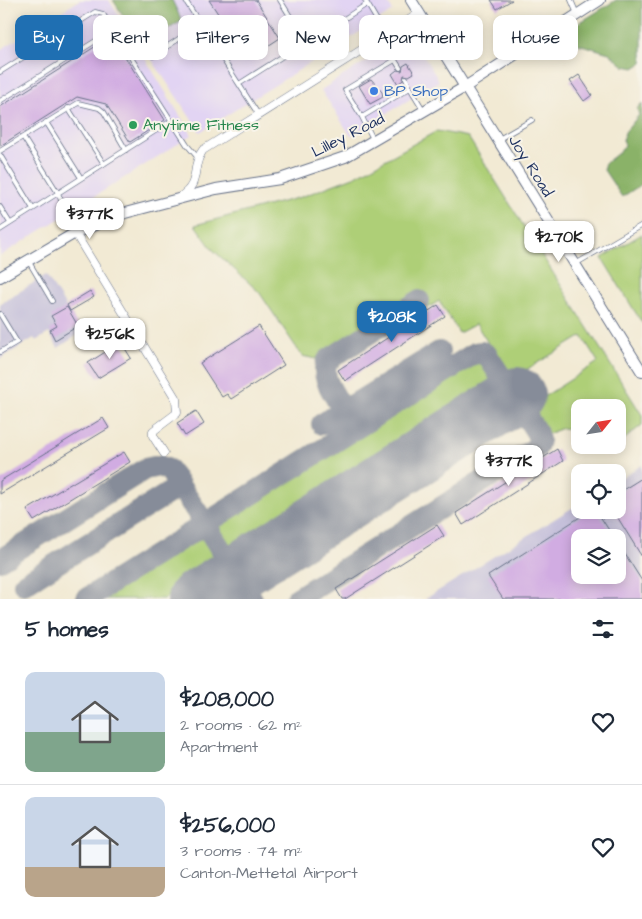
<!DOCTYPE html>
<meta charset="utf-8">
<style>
body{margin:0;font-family:"Architects Daughter",sans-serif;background:#f2f2f3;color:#1f2937;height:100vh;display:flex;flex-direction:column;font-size:19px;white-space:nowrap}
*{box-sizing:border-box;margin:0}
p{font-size:16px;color:#747a83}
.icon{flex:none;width:28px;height:28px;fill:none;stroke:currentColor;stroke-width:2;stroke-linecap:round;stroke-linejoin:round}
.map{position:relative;height:599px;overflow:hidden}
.details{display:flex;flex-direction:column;background:#fff;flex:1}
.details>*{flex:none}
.top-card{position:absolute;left:15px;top:15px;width:612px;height:45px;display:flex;gap:10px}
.needle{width:32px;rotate:60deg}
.buttons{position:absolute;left:571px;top:399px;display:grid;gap:10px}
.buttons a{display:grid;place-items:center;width:55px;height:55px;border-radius:10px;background:#fff;box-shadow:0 2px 12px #0003;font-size:25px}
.price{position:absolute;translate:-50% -42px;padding:0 11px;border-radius:10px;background:#fff;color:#222;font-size:16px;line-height:32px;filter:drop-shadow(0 1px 2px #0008)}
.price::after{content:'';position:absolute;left:50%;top:30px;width:15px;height:11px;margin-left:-8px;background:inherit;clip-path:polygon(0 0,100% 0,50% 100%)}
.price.selected{background:#1f6fb2;color:#fff}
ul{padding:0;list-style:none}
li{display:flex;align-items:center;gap:15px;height:125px;padding:0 25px}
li+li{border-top:1px solid #e0e1e3}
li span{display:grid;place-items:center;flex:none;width:140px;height:100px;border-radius:10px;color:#555}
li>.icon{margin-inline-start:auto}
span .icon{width:60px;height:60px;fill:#fffc;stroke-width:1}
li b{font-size:21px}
h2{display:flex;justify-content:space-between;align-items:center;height:60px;padding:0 25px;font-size:21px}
.pill{padding:0 18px;border-radius:10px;background:#fff;box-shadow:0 2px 12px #0003;font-size:18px;line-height:45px}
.pill.selected{background:#1f6fb2;color:#fff}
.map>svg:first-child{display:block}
.built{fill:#e2d4f3}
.industrial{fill:#c5c0da;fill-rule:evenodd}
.green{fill:#aecf77;stroke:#647f6a}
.forest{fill:#8ab268;stroke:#527063}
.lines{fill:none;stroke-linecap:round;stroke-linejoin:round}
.taxiway{stroke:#868c99;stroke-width:22}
.runway{stroke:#868c99;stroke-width:56}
.building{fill:#d1ace2}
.service-casing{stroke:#667087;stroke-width:5.5}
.minor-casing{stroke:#667087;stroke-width:9}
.tertiary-casing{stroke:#667087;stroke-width:12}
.service{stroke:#fff;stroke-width:4}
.minor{stroke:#fff;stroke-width:8}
.tertiary{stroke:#fff;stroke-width:10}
.shop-dot{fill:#3f7fe0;stroke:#f7f3e8;stroke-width:2}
.leisure-dot{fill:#2e9e5b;stroke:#f7f3e8;stroke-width:2}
.labels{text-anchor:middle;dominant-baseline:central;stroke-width:4;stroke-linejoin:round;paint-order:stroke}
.shop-label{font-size:16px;fill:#366cbe;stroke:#f7f3e8;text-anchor:start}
.leisure-label{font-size:16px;fill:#27864d;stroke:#f7f3e8;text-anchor:start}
.street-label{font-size:16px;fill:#1b2f5e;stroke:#f7f3e8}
</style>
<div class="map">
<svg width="642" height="599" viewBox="0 0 642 599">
<rect width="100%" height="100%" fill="#f7f3e8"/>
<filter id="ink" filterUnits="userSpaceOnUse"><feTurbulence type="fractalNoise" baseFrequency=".02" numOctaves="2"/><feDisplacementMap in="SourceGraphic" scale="10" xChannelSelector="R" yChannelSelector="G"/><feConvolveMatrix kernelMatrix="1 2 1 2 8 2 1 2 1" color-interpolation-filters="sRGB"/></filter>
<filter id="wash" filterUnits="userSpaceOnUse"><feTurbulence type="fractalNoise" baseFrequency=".0096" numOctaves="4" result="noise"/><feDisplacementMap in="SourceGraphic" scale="20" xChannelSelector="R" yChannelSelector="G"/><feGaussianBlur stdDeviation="1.12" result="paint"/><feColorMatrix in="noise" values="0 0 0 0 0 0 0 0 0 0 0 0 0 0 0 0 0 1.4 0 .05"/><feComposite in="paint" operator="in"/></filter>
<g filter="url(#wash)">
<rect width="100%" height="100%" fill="#f2ead4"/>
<path class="built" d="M80,0H109L192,135L0,256V50Z
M172,0H386L393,11L200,132L142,45L181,21Z
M410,33L439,81L351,136L321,90Z"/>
<path class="industrial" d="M46,275L82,332L58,348L49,333L36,341L34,338L0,359V304Z
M642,465V599H425L580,503V510H618V480ZM580,538H618V575H580Z"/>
<path class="green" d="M437,131L468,137L642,415V425L621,442L613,453L601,445H618V408H580V431L563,428L545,435L528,407L598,362L582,336L511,379L476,324L459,333L439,301L428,308L420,295L324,355L321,360L302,356L259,292L213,250L195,225L301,197L356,176Z
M642,234V323L602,258Z
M480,363L490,373L495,383L491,392L242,549L235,552L227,544L218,527L236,511L467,366Z
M200,537L208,543L220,563L164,599H97L183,544Z"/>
<path class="forest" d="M113,0H172L182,21L142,45Z
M616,0H642V63L634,68L624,66L609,53L578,44L571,31L574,26Z
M642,103V184L622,197L604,170V165C610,158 621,153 625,145L623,140L625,132L639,115L637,109Z"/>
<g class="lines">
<path class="taxiway" d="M344,411C336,397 318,376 328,360L419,301
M322,424L439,352
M0,560L145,469L159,466L169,470L205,524L86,599
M24,584L180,486
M252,599L205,524L475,353L482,352L487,355L537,433L539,440L537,447L296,599"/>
<path class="runway" d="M195,599L517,395"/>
</g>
<g id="blocks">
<path class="building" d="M209,0H256L280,38L248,59Z
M491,0H512L497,9Z
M112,36L165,120L130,142L106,104L77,97L0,146V107Z
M408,63L414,73L409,76L404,75L403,80L398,84L392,74L397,70L402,71L403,66Z
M579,75L592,95L584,101L570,81Z
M371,79L382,92L383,97L370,104L359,86Z
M90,291L94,297L70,311L67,305Z
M438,305L445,316L345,381L338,370Z
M67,307L78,326L55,340L50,330L57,326L51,316Z
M259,326L284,365L231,399L227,394L222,397L200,363Z
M121,342L131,358L98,378L88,363Z
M196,411L204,424L185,436L177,423Z
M103,418L109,428L0,494V481Z
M557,449L563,461L463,525L456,513Z
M124,452L130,462L34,521L27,510Z
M642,478V557L613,510H618V493Z
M591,510H596L614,538H580V575H618V543L642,581V599H503L488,576Z
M437,525L444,536L345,599H342L336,589Z"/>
</g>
</g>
<g filter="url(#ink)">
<use href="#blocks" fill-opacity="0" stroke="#667087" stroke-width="1"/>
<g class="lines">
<defs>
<path id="service" d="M185,0L258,114
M280,0L301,34L309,38L316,37L367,4
M365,0L385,34
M571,0L577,14
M381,37L395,60L345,90L362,117L410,88L424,111
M153,56L201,24
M395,60L400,68
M0,72L95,12L103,14L187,145L198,158
M406,78L410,88
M239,84L283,56
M0,101L113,30
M68,108L104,164
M362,117L373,139
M46,122L81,178
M23,137L58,193L74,231
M499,139L532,120
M0,151L78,103L99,108L104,112L126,150
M0,155L33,209
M0,207L10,223
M0,230L171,121
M29,262L52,301
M577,263L642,225
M0,314L17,342L0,352"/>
<path id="minor" d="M180,197C202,183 190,167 203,150L420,13
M75,233L176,399L177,413L153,431V436L164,453"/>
<path id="tertiary" d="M411,0L642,372
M0,277L75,233L125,213L216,189L280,179L345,157L465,87L600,0"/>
</defs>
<use href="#service" class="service-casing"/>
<use href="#minor" class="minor-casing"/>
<use href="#tertiary" class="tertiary-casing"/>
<use href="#service" class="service"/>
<use href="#minor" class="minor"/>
<use href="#tertiary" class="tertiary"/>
</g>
</g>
<circle class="shop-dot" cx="374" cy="91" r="5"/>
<circle class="leisure-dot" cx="133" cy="125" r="5"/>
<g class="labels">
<g class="shop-label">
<text x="384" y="91">BP Shop</text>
</g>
<g class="leisure-label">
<text x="143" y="125">Anytime Fitness</text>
</g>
<g class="street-label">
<text transform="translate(348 135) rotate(-27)">Lilley Road</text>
<text transform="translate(531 166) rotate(58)">Joy Road</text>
</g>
</g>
</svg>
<div class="buttons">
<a><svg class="needle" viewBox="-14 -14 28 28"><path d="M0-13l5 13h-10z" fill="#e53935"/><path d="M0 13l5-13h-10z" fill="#747a83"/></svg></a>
<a><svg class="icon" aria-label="locate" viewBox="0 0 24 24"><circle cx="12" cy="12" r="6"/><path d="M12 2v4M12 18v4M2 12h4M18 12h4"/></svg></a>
<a><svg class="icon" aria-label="layers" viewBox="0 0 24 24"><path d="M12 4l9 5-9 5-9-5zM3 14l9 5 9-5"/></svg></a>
</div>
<b class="price" style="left:90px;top:240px">$377K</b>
<b class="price" style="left:559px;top:263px">$270K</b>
<b class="price selected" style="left:392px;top:343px">$208K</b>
<b class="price" style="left:110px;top:360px">$256K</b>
<b class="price" style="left:509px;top:487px">$377K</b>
<div class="top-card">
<a class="pill selected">Buy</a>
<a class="pill">Rent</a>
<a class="pill">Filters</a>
<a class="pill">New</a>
<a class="pill">Apartment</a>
<a class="pill">House</a>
</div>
</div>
<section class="details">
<h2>5 homes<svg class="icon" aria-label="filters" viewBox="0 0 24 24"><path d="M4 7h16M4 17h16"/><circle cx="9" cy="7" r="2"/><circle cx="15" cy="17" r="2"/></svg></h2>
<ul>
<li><span style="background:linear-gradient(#c9d6e8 60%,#7fa58c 0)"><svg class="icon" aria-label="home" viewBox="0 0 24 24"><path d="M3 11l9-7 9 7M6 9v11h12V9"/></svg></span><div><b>$208,000</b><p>2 rooms · 62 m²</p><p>Apartment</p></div><svg class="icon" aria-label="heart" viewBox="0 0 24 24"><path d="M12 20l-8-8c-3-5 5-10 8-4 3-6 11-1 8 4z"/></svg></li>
<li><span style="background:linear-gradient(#c9d6e8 70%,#b9a48a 0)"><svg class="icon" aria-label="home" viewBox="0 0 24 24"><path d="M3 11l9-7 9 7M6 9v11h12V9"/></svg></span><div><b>$256,000</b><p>3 rooms · 74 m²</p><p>Canton-Mettetal Airport</p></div><svg class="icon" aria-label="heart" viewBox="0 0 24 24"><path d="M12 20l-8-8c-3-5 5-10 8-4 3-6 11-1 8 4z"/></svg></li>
</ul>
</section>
